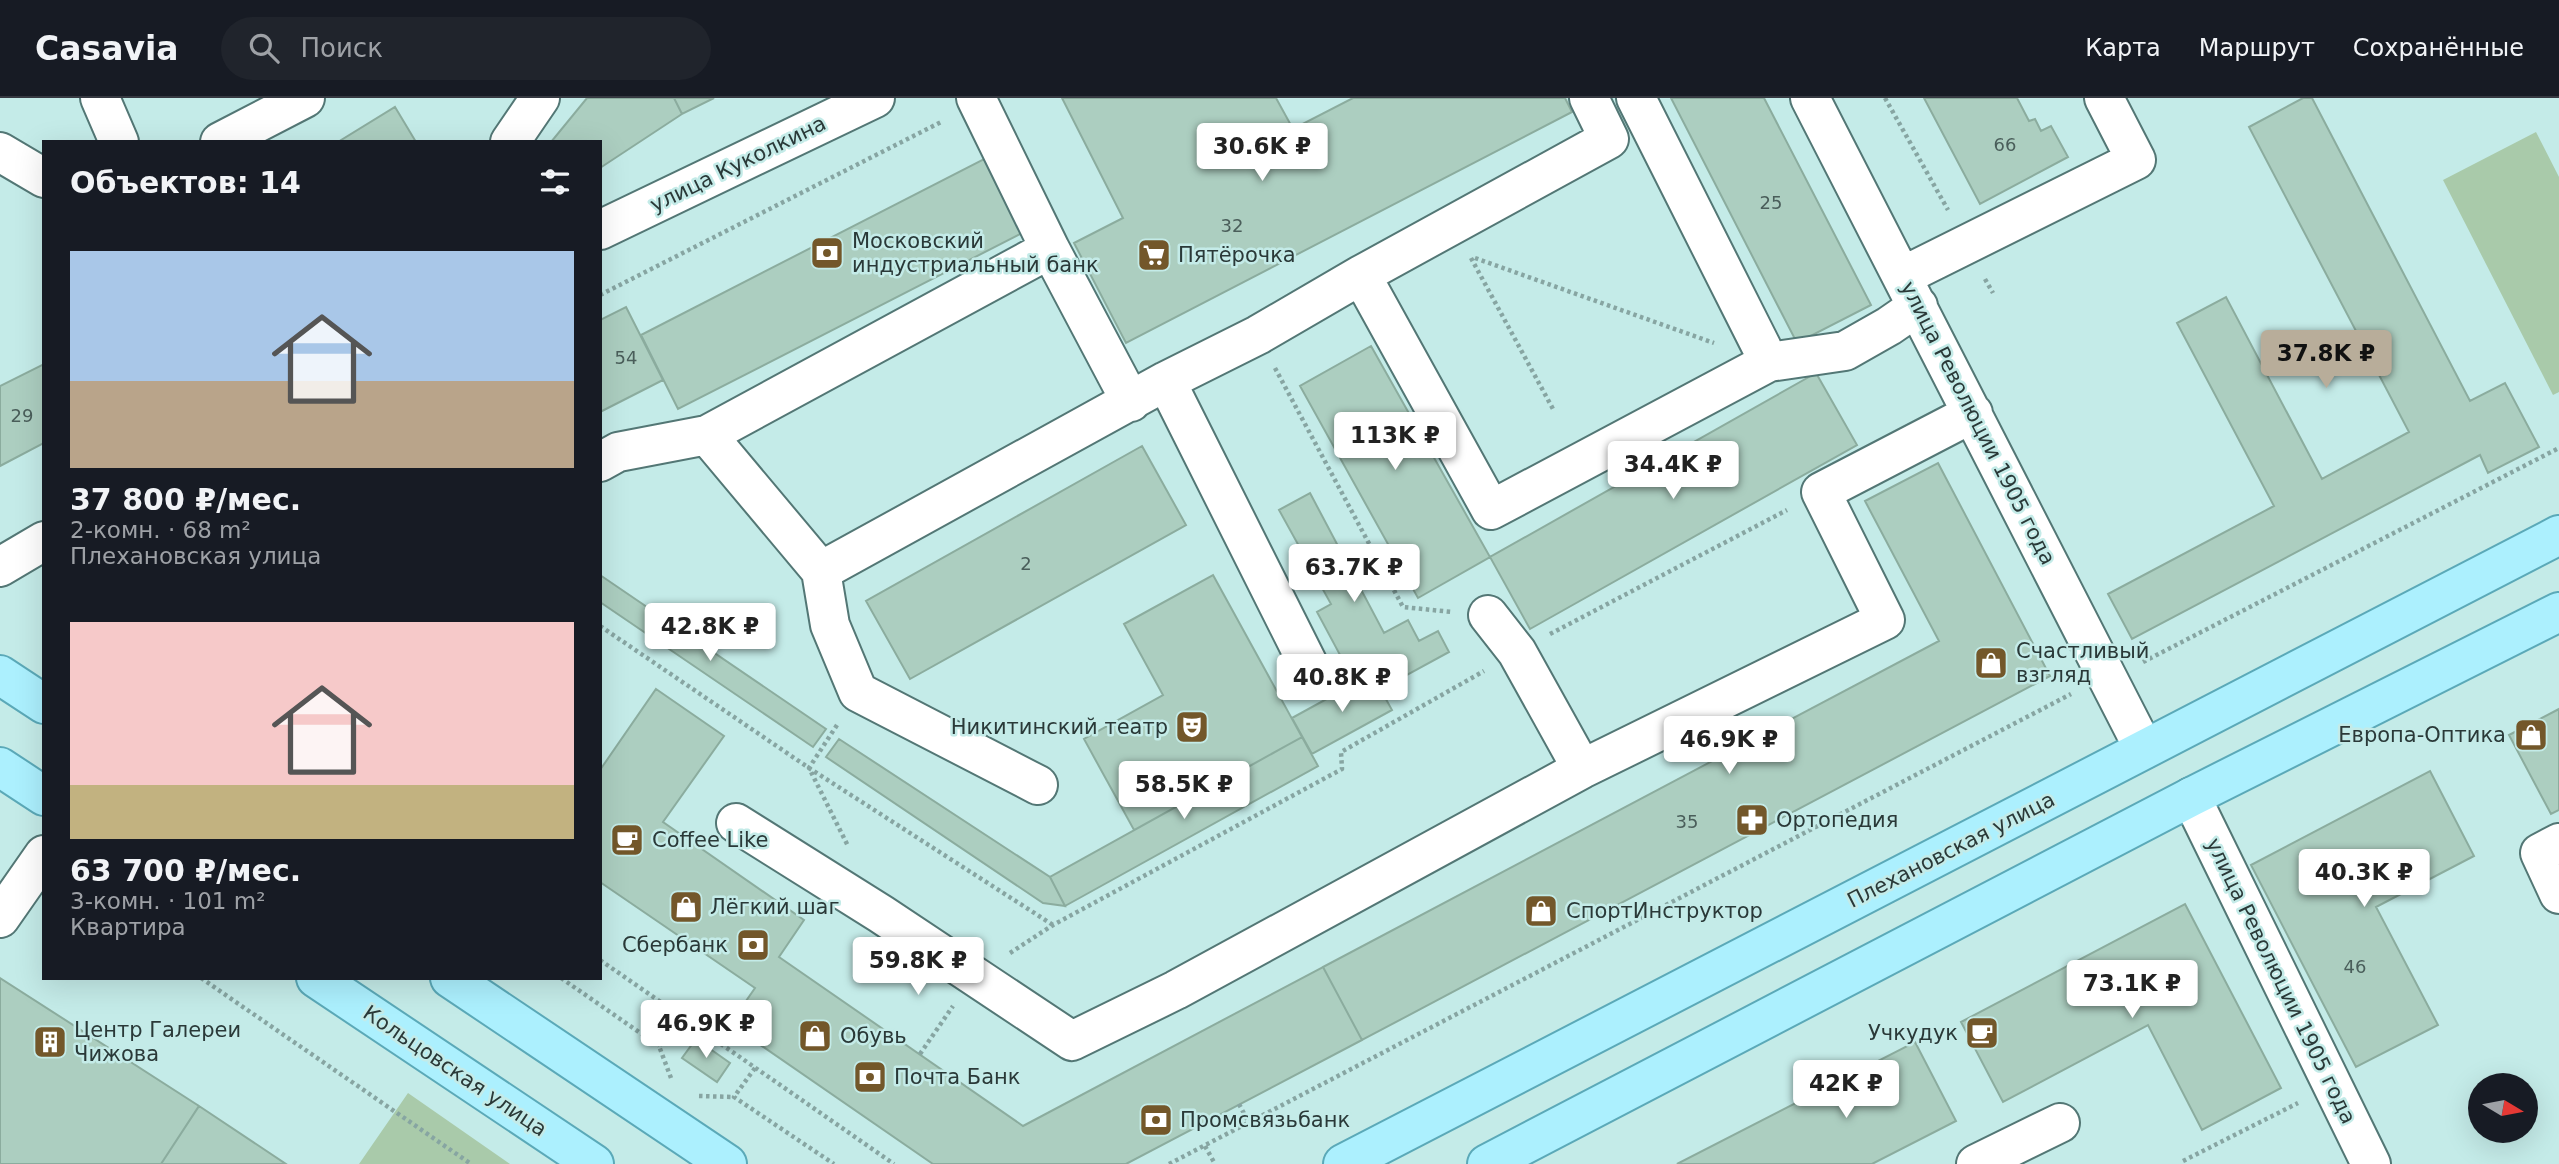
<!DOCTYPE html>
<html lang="ru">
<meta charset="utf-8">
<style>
body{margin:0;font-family:"DejaVu Sans",sans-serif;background:#20242c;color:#f1f3f6;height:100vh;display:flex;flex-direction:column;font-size:26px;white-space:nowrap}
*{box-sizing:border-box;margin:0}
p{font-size:23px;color:#9ea1a6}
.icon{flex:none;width:38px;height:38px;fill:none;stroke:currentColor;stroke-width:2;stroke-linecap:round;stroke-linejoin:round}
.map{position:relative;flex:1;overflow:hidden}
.details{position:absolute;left:42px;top:42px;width:560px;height:840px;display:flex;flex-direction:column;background:#171b24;border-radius:0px;box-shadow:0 7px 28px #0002}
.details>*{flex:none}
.needle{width:46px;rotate:100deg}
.controls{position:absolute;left:2468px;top:975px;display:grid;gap:14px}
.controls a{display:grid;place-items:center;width:70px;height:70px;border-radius:50%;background:#171b24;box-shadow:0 7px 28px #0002;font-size:35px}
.price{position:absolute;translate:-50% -60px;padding:0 16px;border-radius:7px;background:#fff;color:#222;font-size:23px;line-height:46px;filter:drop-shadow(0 2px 4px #0008)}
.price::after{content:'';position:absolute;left:50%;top:42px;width:21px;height:16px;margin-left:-10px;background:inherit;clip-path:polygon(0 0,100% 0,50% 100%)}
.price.current{background:#b8ad9a;color:#111}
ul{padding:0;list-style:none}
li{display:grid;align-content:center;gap:14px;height:371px;padding:0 28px}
li span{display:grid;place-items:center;height:217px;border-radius:0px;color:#555}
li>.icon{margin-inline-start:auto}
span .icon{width:126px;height:126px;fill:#fffc;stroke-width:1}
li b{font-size:30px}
h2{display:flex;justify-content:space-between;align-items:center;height:84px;padding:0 28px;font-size:30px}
header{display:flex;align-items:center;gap:42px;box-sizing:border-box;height:98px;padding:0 35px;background:#171b24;border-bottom:2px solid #363941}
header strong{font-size:33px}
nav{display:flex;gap:38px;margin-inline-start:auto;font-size:24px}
.search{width:490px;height:63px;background:#20242c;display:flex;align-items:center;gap:18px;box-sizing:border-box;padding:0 24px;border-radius:38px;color:#9ea1a6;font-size:26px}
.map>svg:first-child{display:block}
.green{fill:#a9caaa}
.building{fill:#accec0;stroke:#8bac9e;stroke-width:2}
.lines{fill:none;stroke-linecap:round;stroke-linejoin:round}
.minor-casing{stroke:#537775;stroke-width:42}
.major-casing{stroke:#5ba9b8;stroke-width:42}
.path{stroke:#87a5a2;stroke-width:4.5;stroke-dasharray:3.5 3.5;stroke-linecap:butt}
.minor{stroke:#fff;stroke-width:38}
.major{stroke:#acf0fe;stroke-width:38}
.labels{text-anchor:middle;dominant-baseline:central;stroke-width:5;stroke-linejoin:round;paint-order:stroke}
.number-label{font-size:18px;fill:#4a5e5a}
.street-label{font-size:21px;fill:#2a3938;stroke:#c4ebe8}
.poi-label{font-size:21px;fill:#2a3938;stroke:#c4ebe8;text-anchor:start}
</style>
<header>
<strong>Casavia</strong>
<div class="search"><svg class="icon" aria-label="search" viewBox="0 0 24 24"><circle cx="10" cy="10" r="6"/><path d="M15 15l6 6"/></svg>Поиск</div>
<nav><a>Карта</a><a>Маршрут</a><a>Сохранённые</a></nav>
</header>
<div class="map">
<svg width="2559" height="1066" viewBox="0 0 2559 1066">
<rect width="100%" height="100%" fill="#c4ebe8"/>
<path class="green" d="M2536,34L2559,79V294L2553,297L2443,82Z
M408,995L510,1066H359Z"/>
<path class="building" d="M587,0H674L682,16L600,70V44H551Z
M674,0H714L682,16Z
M1062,0H1276L1293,31L1353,0H1565L1572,14L1126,245L1074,145L1123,120Z
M1671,0H1764L1871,207L1797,245Z
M1924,0H2017L2029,23L2035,21L2041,33L2051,28L2068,59L1980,106Z
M2303,0H2312L2470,303L2505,285L2539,349L2488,375L2480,357L2132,541L2108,496L2274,408L2177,225L2226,199L2322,381L2409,334L2249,29Z
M395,9L416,44H338Z
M988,59L1026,133L678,311L641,237Z
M626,209L663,282L600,314V222Z
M1371,248L1490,459L1418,500L1300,288Z
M44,266V345L0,368V288Z
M1816,275L1857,347L1530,531L1490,459Z
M1142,348L1186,427L910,581L866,503Z
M1938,365L2050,578L1362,942L1323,869L1939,543L1865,403Z
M1310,395L1384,535L1408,522L1419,543L1438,533L1449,554L1407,577L1398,561L1355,585L1317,514L1331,506L1279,412Z
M600,477L826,631L813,649L600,504Z
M1213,477L1302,639L1134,732L1084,641L1163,597L1124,526Z
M1372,576L1392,612L1312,656L1292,620Z
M656,591L724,638L663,724L804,822L779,859L1023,1028L1323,869L1362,942L1126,1066H933L730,926L755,890L600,784V672Z
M2559,611V712L2551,716L2509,637Z
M1302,639L1318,668L1065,808L1050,779Z
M839,641L1050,779L1065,808L1043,805L826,659Z
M2430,673L2474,758L2376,809L2438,927L2356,969L2251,767Z
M2185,806L2281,990L2202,1032L2148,927L2003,1004L1961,924Z
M0,880L199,1008L161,1066H0Z
M696,941L730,965L717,984L682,960Z
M1915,944L1956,1023L1872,1066H1677Z
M199,1008L286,1066H161Z"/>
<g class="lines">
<defs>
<path id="minor" d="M100,0L119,44
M976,0L1050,151
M1636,0L1769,264
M1810,0L2144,651
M220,44L305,0
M510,44L540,0
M0,54L44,80
M600,132L875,0
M1361,177L1491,412L1769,264L1845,253L1889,228L1918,208
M1903,178L2136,62L2104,0
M1166,283L1312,574
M707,337L821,473
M600,364L618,354L707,337L1050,151L1131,304
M0,469L44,443
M1488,517L1517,554L1582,671
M1038,687L858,594L830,527L821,473L1166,283L1258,237L1361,177L1609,41L1589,0
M2191,699L2371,1066
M736,725L881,816L1072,943L1176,892L1582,671L1885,522L1821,394L1973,315
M2559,745L2540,755L2559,796
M0,820L44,757
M1976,1066L2060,1025"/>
<path id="major" d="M0,577L44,606
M0,669L44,698
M316,880L594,1066
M450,880L727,1066
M1343,1066L2559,437
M1487,1066L2191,699L2559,514"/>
</defs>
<use href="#minor" class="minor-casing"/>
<use href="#major" class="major-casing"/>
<path class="path" d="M1885,0L1948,112
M1471,160L1553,311
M1475,160L1714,245
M1985,181L1993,195
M600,197L943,23
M1275,270L1403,509L1452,514
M600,528L809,670L1053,827
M1550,536L1787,412
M2143,564L2559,350
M837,627L809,670L848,748
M1010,855L1053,827L1342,671L1341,654L1484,573
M600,862L894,1066
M201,880L471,1066
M561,880L659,948
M920,956L953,908
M755,970L734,999L834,1066
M671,980L659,948L680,916
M699,998L734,999
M1239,1006L1249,1025
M1205,1048L1215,1066
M2183,1063L2298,1005
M1169,1066L2071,596"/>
<use href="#minor" class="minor"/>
<use href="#major" class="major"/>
</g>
<defs>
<symbol id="bank-square" viewBox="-11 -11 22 22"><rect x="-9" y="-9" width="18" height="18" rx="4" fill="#73572a" stroke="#c4ebe8"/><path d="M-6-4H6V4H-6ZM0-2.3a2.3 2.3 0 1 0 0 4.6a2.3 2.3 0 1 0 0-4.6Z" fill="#fff"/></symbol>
<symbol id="supermarket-square" viewBox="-11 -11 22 22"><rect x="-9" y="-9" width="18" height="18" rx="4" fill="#73572a" stroke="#c4ebe8"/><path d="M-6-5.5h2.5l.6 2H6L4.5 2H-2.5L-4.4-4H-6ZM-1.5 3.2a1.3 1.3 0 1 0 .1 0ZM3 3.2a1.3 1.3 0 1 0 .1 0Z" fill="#fff"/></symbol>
<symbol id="shop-square" viewBox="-11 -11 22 22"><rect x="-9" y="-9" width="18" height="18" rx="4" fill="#73572a" stroke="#c4ebe8"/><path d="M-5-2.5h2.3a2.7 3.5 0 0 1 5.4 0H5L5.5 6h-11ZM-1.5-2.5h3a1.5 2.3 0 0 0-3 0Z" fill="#fff"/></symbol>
<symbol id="theatre-square" viewBox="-11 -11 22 22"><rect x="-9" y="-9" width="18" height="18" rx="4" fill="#73572a" stroke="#c4ebe8"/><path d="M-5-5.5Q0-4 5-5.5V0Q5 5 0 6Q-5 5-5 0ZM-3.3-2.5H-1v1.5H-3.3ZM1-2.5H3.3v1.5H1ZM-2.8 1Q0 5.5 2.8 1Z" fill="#fff"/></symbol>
<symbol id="pharmacy-square" viewBox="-11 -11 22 22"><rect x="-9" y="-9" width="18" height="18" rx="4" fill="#73572a" stroke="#c4ebe8"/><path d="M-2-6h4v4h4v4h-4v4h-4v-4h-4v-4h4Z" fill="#fff"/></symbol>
<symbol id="cafe-square" viewBox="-11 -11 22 22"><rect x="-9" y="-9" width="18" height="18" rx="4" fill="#73572a" stroke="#c4ebe8"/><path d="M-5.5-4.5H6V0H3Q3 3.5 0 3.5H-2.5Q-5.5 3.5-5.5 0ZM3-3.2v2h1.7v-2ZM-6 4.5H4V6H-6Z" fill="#fff"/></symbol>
<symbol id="building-square" viewBox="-11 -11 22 22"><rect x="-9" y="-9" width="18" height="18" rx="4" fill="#73572a" stroke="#c4ebe8"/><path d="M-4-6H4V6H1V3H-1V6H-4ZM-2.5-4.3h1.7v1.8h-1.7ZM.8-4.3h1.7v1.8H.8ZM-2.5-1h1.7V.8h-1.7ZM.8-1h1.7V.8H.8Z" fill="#fff"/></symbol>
</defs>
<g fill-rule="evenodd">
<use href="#bank-square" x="808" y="136" width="38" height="38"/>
<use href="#supermarket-square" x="1135" y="138" width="38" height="38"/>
<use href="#shop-square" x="1972" y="546" width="38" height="38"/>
<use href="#theatre-square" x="1173" y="610" width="38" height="38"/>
<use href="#shop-square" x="2512" y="618" width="38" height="38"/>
<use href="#pharmacy-square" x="1733" y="703" width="38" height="38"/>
<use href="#cafe-square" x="608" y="723" width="38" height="38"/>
<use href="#shop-square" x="667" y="790" width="38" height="38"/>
<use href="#shop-square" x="1522" y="794" width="38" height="38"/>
<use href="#bank-square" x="734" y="828" width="38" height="38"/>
<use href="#cafe-square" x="1963" y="916" width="38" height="38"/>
<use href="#shop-square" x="796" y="919" width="38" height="38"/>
<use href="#building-square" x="31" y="925" width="38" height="38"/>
<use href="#bank-square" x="851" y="960" width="38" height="38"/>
<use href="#bank-square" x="1137" y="1003" width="38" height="38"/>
</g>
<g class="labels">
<g class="number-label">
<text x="2005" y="46">66</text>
<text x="1771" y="104">25</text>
<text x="1232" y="127">32</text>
<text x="626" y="259">54</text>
<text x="22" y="317">29</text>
<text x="1026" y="465">2</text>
<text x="1687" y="723">35</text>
<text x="2355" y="868">46</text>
</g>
<g class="street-label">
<text transform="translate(738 66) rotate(-26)">улица Куколкина</text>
<text transform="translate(1978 325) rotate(63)">улица Революции 1905 года</text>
<text transform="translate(1951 752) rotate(-27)">Плехановская улица</text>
<text transform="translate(2281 883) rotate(64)">улица Революции 1905 года</text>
<text transform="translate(455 973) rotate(34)">Кольцовская улица</text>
</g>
<g class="poi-label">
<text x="852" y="143">Московский<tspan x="852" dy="24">индустриальный банк</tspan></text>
<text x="1178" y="157">Пятёрочка</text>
<text x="2016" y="553">Счастливый<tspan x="2016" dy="24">взгляд</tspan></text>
<text x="1168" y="629" text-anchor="end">Никитинский театр</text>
<text x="2506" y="637" text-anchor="end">Европа-Оптика</text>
<text x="1776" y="722">Ортопедия</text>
<text x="652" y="742">Coffee Like</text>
<text x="710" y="809">Лёгкий шаг</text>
<text x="1566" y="813">СпортИнструктор</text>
<text x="728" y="847" text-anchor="end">Сбербанк</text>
<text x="74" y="932">Центр Галереи<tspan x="74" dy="24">Чижова</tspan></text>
<text x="1958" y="935" text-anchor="end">Учкудук</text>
<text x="840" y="938">Обувь</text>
<text x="894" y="979">Почта Банк</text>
<text x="1180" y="1022">Промсвязьбанк</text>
</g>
</g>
</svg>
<div class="controls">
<a><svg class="needle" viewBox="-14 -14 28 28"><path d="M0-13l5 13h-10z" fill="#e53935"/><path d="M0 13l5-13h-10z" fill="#9ea1a6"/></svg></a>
</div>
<b class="price" style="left:1262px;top:85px">30.6K ₽</b>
<b class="price current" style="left:2326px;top:292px">37.8K ₽</b>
<b class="price" style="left:1395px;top:374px">113K ₽</b>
<b class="price" style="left:1673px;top:403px">34.4K ₽</b>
<b class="price" style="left:1354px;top:506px">63.7K ₽</b>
<b class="price" style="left:710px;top:565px">42.8K ₽</b>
<b class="price" style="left:1342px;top:616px">40.8K ₽</b>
<b class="price" style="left:1729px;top:678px">46.9K ₽</b>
<b class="price" style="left:1184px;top:723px">58.5K ₽</b>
<b class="price" style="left:2364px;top:811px">40.3K ₽</b>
<b class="price" style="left:918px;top:899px">59.8K ₽</b>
<b class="price" style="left:2132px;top:922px">73.1K ₽</b>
<b class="price" style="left:706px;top:962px">46.9K ₽</b>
<b class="price" style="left:1846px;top:1022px">42K ₽</b>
<section class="details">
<h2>Объектов: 14<svg class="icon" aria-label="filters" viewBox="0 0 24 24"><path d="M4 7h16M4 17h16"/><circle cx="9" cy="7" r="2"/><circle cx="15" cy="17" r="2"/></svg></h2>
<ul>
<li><span style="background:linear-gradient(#a9c7e8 60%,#b9a48a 0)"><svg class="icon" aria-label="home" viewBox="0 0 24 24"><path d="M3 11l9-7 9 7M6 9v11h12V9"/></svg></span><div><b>37 800 ₽/мес.</b><p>2-комн. · 68 m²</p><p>Плехановская улица</p></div></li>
<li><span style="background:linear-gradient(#f6c9c9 75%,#c2b280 0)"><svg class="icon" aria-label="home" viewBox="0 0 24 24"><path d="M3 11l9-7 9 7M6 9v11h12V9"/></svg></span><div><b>63 700 ₽/мес.</b><p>3-комн. · 101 m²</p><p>Квартира</p></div></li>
</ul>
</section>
</div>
